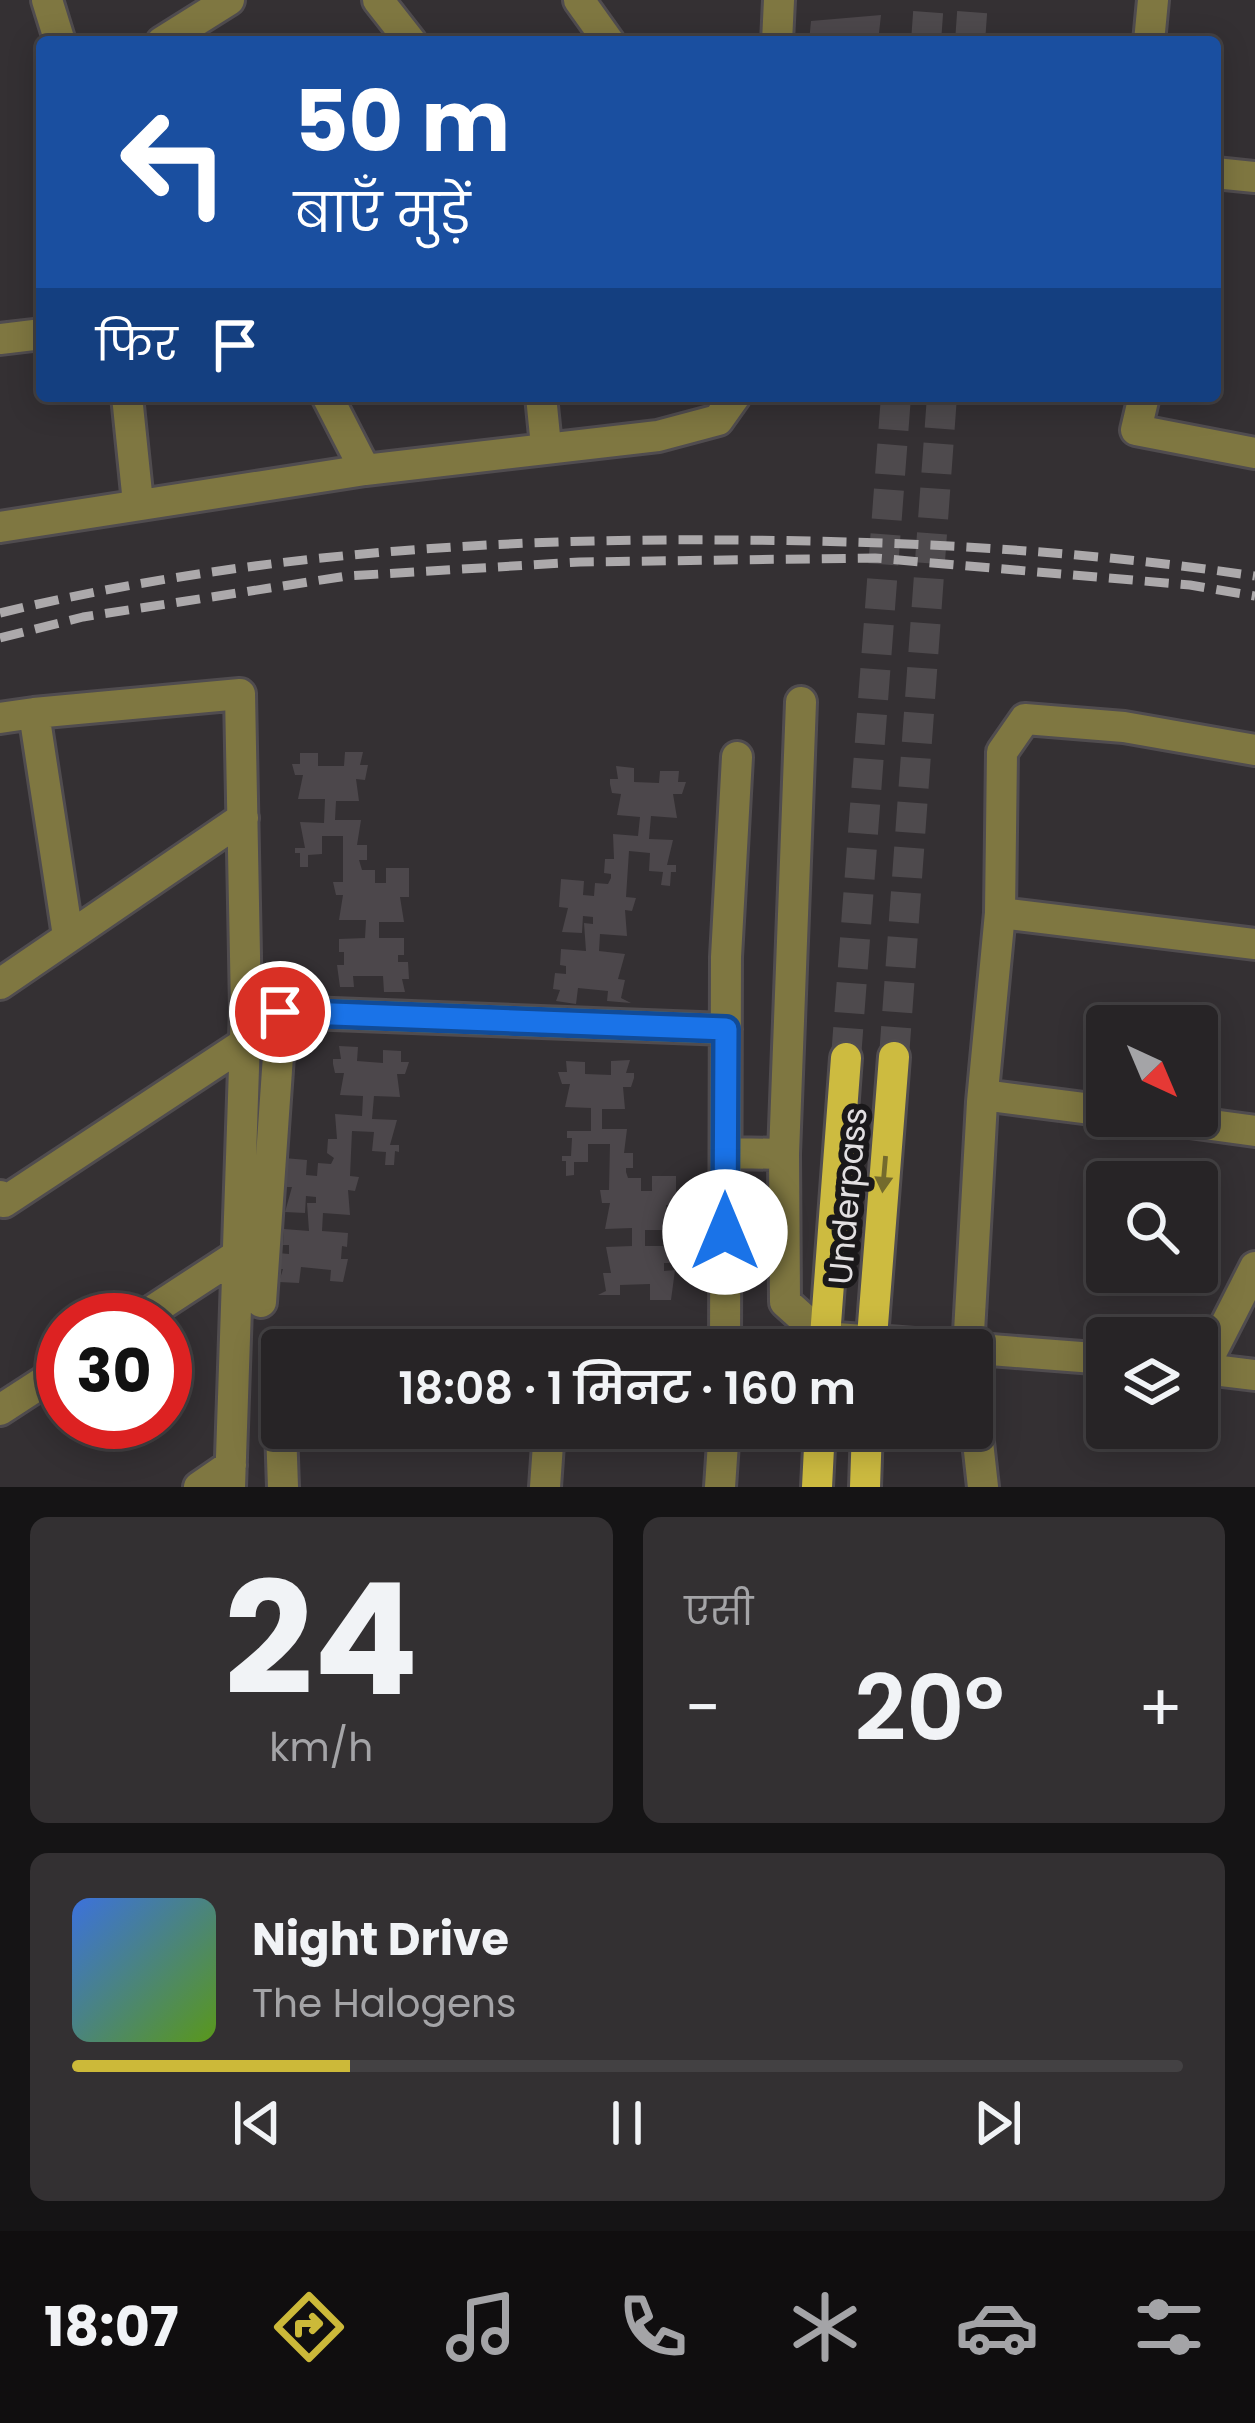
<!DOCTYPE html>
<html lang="hi">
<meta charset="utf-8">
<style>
:root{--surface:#272426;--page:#333032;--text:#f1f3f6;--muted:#a4a4a7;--line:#434143;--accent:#ccb939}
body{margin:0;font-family:Poppins,"Noto Sans Devanagari",sans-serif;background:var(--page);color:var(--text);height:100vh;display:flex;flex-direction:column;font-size:45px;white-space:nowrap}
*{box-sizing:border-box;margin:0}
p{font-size:39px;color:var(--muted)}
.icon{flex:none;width:66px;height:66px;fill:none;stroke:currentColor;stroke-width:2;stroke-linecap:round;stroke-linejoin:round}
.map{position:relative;height:1487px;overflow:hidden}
.panel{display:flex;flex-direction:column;gap:30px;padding:30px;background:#151415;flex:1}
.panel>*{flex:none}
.hud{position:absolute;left:36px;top:36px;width:1185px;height:366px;border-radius:12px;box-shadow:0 6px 30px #0003,0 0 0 3px var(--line);background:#1a4fa0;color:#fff;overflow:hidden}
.needle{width:78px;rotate:136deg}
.buttons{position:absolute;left:1086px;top:1005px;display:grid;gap:24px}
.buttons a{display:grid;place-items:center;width:132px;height:132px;border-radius:12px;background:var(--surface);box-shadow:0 6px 30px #0003,0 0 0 3px var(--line);font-size:60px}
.speed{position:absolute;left:36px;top:1293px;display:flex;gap:24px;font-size:60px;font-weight:700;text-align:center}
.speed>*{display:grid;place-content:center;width:156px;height:156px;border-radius:50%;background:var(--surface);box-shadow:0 6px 30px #0003,0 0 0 3px var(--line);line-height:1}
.speed .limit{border:18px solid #d22;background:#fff;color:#111}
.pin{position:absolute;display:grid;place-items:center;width:102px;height:102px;color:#fff;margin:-51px;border:6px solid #fff;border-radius:50%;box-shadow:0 3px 12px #0007}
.me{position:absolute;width:132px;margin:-66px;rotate:0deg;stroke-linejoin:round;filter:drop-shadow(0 0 9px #0008)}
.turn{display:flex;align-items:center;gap:42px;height:252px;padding:0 60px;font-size:54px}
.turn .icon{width:156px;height:156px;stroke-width:2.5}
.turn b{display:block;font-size:84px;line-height:102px}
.then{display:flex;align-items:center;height:114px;padding:0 60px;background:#0003;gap:24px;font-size:45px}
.big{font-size:90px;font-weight:600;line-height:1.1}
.panel .card{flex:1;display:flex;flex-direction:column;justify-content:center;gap:18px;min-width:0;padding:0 42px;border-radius:18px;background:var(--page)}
.panel .dial{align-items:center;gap:0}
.dial b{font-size:156px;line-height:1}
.song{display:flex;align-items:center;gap:36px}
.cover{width:144px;height:144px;border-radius:18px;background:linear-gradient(135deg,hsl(220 70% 55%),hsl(90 70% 35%))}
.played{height:12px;border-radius:6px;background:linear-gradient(90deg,var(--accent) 25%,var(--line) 25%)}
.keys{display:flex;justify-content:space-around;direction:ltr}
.heat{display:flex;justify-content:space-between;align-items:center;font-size:66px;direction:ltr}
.panel .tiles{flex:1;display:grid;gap:30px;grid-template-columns:1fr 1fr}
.card:last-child{grid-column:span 2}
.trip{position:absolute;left:261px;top:1329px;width:732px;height:120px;border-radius:12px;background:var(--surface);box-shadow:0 6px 30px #0003,0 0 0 3px var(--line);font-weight:600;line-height:120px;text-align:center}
.tabs{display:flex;height:192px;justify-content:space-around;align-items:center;background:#100e0f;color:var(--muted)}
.tabs .icon{width:84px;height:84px}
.tabs .active{color:var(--accent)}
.tabs b{font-size:54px;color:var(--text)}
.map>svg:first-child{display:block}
</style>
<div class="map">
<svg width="1255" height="1487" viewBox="0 0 1255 1487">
<rect width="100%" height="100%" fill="#343033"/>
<path fill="#4c474b" d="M881,15L878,42H809L811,21Z
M586,396H713L711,403L585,400Z
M345,752H363L360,765H368L365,780L356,779L359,801H336L335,820H361L357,845H367V860H359L362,870H375V883H386V868H409V897H400L404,922H379V938H404V955H398V962H408L409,979H402L405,992H384L383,976H353L354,987H340L337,965H344V952H339V939L365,938L366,920H339L343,895H336L333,882H343V836H322V854L308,855V867H300V853H295V848H305L300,822L324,823L325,799H298L303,775H295L292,764H300V753H318V766H344Z
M616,766L634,768V782L659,783L660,771H679L678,782H686L682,794H673L677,818L651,816L649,839L673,840L667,865H676V872H671L670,886L661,885L663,872L649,871L650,853L629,851L626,897L636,898L632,911L625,910L627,936L600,934L599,951L625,954L618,979L625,980L621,998L631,1003L607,1001L608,991L578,988L576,1004L556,1001L560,990L553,989L555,973L566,974V966L560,965L561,949L586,951L584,923L593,924V917L583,916L582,933L562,932L568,908L559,907L561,879L584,881L583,895L594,896L595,883L608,884L611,878V874L604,873L605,859H614L613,834L638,836L640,817L617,815L621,794L612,793L610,784V779H618Z
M339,1046L358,1047L357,1061L383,1063V1050L401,1051V1062H409L405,1074H397L400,1097L374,1096L372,1119L397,1120L390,1145H399V1152L395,1151L394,1165H385L386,1152L372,1151L374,1132L352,1131L350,1176L359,1177L355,1191L348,1190L350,1215L323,1213L322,1231L348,1233L347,1247L342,1246L341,1259H348L343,1282L330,1281L331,1270L301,1267L299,1283L279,1282L283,1269H276L278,1253L289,1254V1245H283L284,1229L309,1231L307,1203H316V1197L306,1196L305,1213L285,1212L292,1187H282L284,1158L307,1160L306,1175L317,1176L318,1163L331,1164L334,1158L327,1153L328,1139H337L335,1114L362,1116L363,1096L340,1095L344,1073H335L333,1064V1059H341Z
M630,1060L626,1073H634V1078L631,1087H623L625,1109H602V1129H627L624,1153H633V1168H626V1172L628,1178H641V1191H652V1176H676V1205H666L670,1230H645V1246H671L670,1263H664V1271L675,1270L671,1300H650V1284L620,1285V1295H598L606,1291L603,1273H611L606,1247L632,1246V1228L605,1229L610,1203H602L600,1190H609L610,1144H588V1162H574V1175L566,1176V1161H562V1156H571L572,1138H567V1131H591V1108L565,1107L570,1084H562L558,1072H567L566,1061L585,1062V1074L611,1075V1061Z"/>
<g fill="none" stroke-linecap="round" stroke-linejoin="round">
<path stroke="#4e4a4d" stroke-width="30" stroke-dasharray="30 15" stroke-linecap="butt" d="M926,42L929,0
M970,42L973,0
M894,1057L942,396
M846,1058L896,396"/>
<g stroke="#504c4f" stroke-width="36">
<path id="minor" d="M47,0L60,42
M378,0L411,42
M579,0L609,42
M162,42L229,0
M777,42L779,0
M1149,42L1153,0
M1215,173L1255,177
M0,339L42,334
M127,396L138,503
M327,396L365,470
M541,396L546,446
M1144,396L1136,430L1255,453
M0,527L365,470L658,436L718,420L735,396
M801,702L784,1154L785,1302L824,1337L1107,1359
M0,718L34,713
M1000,913L1255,944
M68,936L34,713L240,694L246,1008L230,1487
M0,984L243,818
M983,1095L1107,1111
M1146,1116L1255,1131
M726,1153L784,1154
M0,1196L4,1202L245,1043
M261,1302L281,1012L726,1029
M138,1320L239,1254
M725,1350L726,957L737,757
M968,1350L982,1102L1000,913L1002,752L1025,719L1124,727L1255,750
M1197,1368L1255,1375
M1203,1369L1255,1267
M972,1388L983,1487
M0,1410L63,1369
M199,1487L231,1465
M283,1487L281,1429L723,1434
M545,1487L549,1430
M720,1487L724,1428"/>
</g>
<g stroke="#504c4f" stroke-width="36">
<path id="major" d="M824,1350L846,1058
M871,1350L894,1057
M817,1487L820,1428
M865,1487L867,1428"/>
</g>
<use href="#minor" stroke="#7f7741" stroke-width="30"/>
<use href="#major" stroke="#cdbb40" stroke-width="30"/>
<path stroke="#aca9ab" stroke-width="9" stroke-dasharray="24 12" stroke-linecap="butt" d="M0,613C238,555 486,538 730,540C905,541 1082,550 1255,576
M0,638L83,617L347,576L580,562L875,558L1190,585L1255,596"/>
</g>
<defs><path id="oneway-solid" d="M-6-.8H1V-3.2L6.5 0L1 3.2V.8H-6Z" transform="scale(3)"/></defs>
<use fill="#746a2d" href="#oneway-solid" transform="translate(884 1174) rotate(95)"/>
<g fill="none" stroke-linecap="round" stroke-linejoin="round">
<g stroke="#114b97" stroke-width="30">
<path id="route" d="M280,1012L726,1029L725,1232"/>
</g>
<use href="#route" stroke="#1a73e8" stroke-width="21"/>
</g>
<g text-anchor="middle" stroke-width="12" stroke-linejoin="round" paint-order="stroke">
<g font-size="33" fill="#e2dfe1" stroke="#1a181a">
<text transform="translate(847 1196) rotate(-85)" y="12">Underpass</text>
</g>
</g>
</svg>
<div class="buttons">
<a><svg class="needle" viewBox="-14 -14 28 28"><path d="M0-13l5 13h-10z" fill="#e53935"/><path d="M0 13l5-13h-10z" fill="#a4a4a7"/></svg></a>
<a><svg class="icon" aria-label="search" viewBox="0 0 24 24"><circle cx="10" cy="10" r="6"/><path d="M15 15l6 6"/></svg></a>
<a><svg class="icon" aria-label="layers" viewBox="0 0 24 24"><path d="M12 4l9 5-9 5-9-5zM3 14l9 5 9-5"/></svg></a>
</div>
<div class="speed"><div class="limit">30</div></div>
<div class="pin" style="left:280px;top:1012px;background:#d93025"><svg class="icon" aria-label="arrive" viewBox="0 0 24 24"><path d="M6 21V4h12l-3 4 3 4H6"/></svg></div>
<svg class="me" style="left:725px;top:1232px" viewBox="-20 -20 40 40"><circle r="19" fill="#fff"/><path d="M0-13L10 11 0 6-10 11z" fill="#1a73e8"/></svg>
<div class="trip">18:08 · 1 मिनट · 160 m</div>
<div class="hud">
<div class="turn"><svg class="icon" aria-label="left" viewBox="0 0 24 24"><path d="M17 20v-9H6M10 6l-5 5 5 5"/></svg><div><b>50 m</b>बाएँ मुड़ें</div></div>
<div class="then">फिर<svg class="icon" aria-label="arrive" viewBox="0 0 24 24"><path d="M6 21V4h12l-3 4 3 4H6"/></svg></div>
</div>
</div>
<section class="panel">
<div class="tiles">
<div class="card dial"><b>24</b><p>km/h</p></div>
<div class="card"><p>एसी</p>
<div class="heat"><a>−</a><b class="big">20°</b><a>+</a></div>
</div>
<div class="card">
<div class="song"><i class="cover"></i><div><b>Night Drive</b><p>The Halogens</p></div></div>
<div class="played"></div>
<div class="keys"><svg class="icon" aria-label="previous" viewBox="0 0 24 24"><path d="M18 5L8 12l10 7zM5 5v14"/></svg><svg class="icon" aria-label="pause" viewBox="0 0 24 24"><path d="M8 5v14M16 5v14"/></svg><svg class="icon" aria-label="next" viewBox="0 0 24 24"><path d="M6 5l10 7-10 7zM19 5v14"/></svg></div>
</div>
</div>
</section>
<nav class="tabs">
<b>18:07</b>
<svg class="icon active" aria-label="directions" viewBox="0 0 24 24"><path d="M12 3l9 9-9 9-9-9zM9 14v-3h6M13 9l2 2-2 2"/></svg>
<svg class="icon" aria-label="music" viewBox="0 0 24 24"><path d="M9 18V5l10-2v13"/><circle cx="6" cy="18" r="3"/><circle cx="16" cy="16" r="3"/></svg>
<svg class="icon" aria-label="phone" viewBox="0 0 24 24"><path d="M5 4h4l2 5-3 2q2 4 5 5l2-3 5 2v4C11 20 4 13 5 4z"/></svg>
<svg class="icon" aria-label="climate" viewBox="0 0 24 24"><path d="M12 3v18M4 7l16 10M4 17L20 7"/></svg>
<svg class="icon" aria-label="car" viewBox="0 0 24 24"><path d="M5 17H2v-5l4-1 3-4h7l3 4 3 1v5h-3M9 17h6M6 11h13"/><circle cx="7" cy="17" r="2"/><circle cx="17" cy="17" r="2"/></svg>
<svg class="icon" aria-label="filters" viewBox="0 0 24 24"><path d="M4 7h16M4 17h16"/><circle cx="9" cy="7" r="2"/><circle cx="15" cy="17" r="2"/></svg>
</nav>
